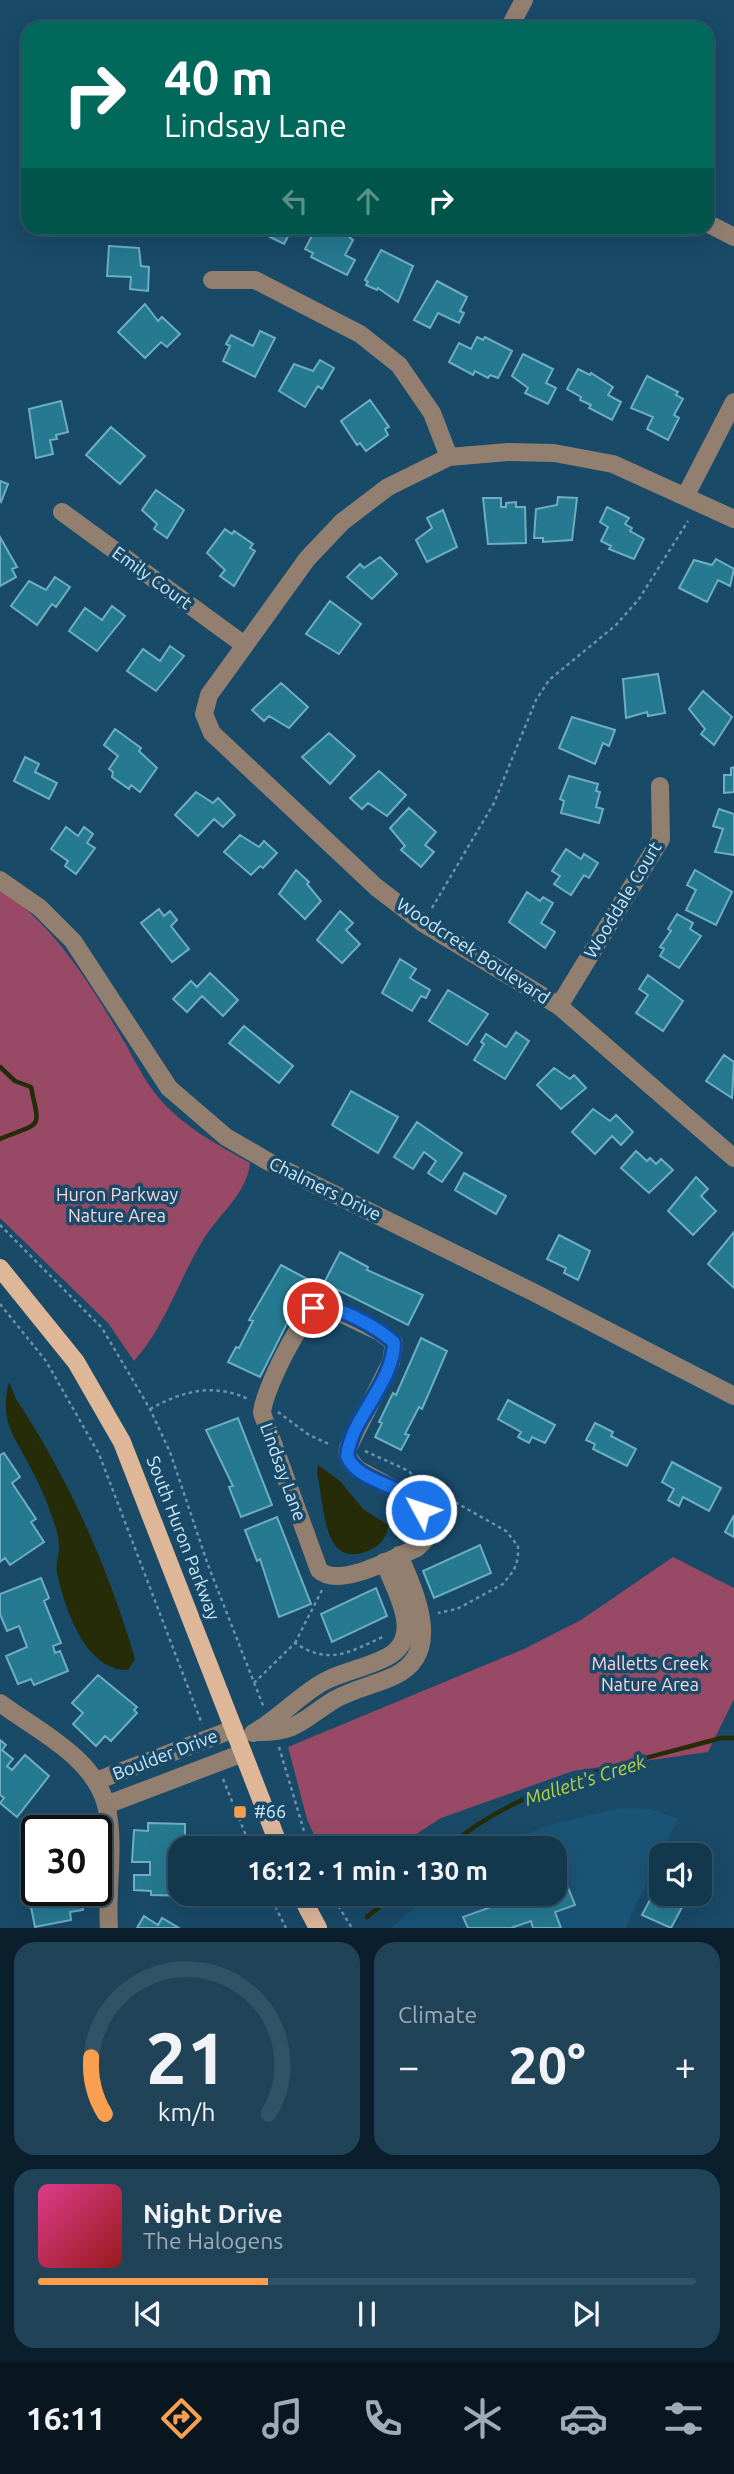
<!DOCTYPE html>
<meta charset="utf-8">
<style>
:root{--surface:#13384e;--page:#204358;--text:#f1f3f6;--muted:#9dacb6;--line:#325266;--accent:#fa9f4f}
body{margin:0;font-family:Ubuntu,sans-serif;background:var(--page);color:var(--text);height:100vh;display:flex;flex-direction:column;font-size:26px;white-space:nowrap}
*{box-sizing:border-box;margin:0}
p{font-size:23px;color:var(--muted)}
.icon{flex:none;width:38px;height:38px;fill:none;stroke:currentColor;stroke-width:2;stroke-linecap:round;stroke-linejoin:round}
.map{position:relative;height:1928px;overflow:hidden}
.sheet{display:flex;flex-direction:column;gap:14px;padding:14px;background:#0a1f2b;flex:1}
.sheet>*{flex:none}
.guide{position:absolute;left:21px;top:21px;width:693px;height:214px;border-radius:21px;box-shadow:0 7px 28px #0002,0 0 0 2px var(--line);background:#00695c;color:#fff;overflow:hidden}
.fabs{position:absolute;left:649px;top:1843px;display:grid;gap:14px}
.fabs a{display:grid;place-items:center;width:63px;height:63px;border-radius:14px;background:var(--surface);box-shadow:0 7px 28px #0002,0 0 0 2px var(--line);font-size:35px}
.speed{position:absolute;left:21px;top:1815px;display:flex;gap:14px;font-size:35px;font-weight:700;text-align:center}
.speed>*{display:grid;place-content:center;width:91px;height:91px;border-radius:50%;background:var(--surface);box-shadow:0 7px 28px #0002,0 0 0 2px var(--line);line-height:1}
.speed .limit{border:4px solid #111;border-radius:10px;background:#fff;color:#111}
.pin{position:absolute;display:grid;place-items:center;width:60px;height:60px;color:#fff;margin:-30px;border:4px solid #fff;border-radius:50%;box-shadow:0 2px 7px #0007}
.me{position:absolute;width:77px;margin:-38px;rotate:310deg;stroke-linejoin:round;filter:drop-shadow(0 0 5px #0008)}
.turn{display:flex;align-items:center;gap:24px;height:147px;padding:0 28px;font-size:32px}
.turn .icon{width:91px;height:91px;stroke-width:2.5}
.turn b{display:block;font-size:49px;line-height:60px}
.lanes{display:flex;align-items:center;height:66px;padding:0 28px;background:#0003;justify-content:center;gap:35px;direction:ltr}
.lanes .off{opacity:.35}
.big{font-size:52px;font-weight:700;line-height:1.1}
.sheet .tile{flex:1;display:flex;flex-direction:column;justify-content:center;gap:10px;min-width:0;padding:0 24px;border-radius:21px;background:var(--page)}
.sheet .dial{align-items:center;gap:0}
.dial svg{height:182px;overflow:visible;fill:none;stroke:var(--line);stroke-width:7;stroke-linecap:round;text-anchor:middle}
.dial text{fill:var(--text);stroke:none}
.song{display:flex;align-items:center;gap:21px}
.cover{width:84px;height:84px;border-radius:10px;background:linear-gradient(135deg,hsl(330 70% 55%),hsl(0 70% 35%))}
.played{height:7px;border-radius:4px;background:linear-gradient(90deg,var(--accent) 35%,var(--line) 35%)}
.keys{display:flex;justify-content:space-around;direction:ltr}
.heat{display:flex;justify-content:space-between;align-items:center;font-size:38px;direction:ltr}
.sheet .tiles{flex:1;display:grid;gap:14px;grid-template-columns:1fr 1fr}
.tile:last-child{grid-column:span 2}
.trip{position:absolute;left:168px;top:1836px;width:399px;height:70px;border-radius:21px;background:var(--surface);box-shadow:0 7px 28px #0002,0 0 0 2px var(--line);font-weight:700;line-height:70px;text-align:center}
.dock{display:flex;height:112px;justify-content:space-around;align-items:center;background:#08161f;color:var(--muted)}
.dock .icon{width:49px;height:49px}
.dock .current{color:var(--accent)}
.dock b{font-size:32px;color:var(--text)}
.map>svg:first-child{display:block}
</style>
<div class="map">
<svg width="734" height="1928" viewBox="0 0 734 1928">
<rect width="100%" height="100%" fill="#194a68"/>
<path fill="#1a5477" d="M620,1808L651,1809L678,1819L625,1928H391L431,1894H555V1848H494L546,1826Z"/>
<path fill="#984965" d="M0,889C55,926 89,982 122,1038C134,1058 143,1079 158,1097C183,1127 217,1144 250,1163C247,1194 218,1215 203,1240C179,1279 165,1327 134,1361L108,1323L0,1218Z
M673,1557L734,1588V1699L708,1752L573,1771L441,1818L395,1848H320L307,1819L288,1747L524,1649L581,1620Z"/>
<path fill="#252c07" d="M9,1382L16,1399C69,1479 108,1567 135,1659L128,1670C85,1671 65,1608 57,1573C55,1564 60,1555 59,1546C59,1538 56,1527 53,1520C47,1500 37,1479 27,1461C11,1432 0,1417 9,1382Z
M318,1465L340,1481L363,1509L388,1525C387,1536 382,1545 370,1550C321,1572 325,1503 317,1473Z"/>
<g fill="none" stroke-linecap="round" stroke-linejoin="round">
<path stroke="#252c07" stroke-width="4.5" d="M0,1067L15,1081L31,1087C40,1131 43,1121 0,1139
M447,1848C518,1784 631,1763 721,1738H734
M367,1917L395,1894"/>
</g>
<path fill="#257990" stroke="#6daec2" stroke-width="2" d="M257,228H290L291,231L284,244L256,230Z
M316,228H338L353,240L345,255L355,260L347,275L311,257L313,253L305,249Z
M109,246L139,248L141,266L149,267L148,291L130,289L131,277L107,276Z
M381,250L413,266L398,302L378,288L377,290L366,285L368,282L365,280Z
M437,281L467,297L460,311L464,313L459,323L438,313L430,328L414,320Z
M145,304L158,321L162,317L180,334L167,347L161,342L145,358L118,332Z
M260,331L275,338L255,377L223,361L230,346L226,344L231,335L253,346Z
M477,337L483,340L485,337L512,351L498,378L490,375L488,378L475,371L473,375L449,362L459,343L471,349Z
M523,354L553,369L546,383L556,388L548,404L525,393L528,388L512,376Z
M320,360L334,368L322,389L318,386L305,407L279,391L294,364L313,371Z
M578,369L590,375L591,373L613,387L608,395L621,402L612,420L589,408L591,405L580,400L581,397L567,389Z
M647,376L678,392L676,395L683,399L674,415L679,418L668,440L647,429L653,417L631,408Z
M370,400L389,427L385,429L388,435L366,451L360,443L357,445L341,421Z
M61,401L68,432L56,435L57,439L50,440L53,454L36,458L29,409Z
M111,427L145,456L120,484L86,455Z
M0,481L8,484L1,502L0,501Z
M156,490L184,510L167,538L154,529L157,524L142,510Z
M558,497L577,498L572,540L543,542V538H534L536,509L557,505Z
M483,498H501V507H506V503L516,502V507H525L526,543L488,544Z
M607,507L629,518L625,524L632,528L630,531L644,539L634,559L609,549L611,546L601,541L608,527L600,522Z
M443,510L457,547L427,562L416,540L432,528L427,518Z
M225,529L232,534L234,531L253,544L250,548L255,551L234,586L220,576L225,570L207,553Z
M0,537L17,567L12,569L16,577L0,586Z
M380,557L397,574L372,599L347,577L360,564L364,568Z
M716,559L734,569L730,586L718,580L707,602L679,588L694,560L712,565Z
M55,577L70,587L56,607L52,604L37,625L11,606L29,581L46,590Z
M330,601L361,624L339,654L306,634Z
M112,606L125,616L97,651L69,631L85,608L102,620Z
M170,646L184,656L156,691L127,671L143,649L160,661Z
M658,674L665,713L648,716L647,712L626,718L623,679Z
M281,683L308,707L289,728L269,716L264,721L252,710Z
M703,691L732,717L714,745L701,734L705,729L689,709Z
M572,717L615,730L609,746L603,743L595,764L559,748Z
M115,729L141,748L139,751L157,768L140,792L131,785L129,789L112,777L113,772L109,769L118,756L104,745Z
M329,733L355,756L330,784L302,757Z
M25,757L39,764L35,772L57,783L49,799L14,781Z
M734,767V792L724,793V775H731V768Z
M379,771L406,795L387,816L368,803L362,809L350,798Z
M569,776L598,784L596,791L600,792L596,807L603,809L599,823L561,813L564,801L560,799Z
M196,792L213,803L218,798L235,815L223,827L214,819L198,836L175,815Z
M409,808L436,832L425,845L434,852L421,867L401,850L405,846L390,828Z
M719,809L734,814V855L715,852L723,829L713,826Z
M66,827L78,836L84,827L93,834L87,843L95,848L76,874L65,866L68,861L51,849Z
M240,835L259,847L264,841L277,853L263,868L260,866L251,875L224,852Z
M566,849L581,859L584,854L598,863L589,878L584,875L571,895L554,884L560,876L552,871Z
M296,870L309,882L307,884L321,901L305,919L279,894Z
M695,870L732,892L716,925L686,910L696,890L687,885Z
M527,892L540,901L543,897L553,903L541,923L555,932L545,948L509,922Z
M159,909L164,916L170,911L177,920L171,926L189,949L172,962L141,923Z
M340,911L353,923L346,930L360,944L342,963L317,940Z
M677,914L693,923L690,929L701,936L679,968L660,956L664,949L660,947L671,931L668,929Z
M400,959L416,969L410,978L430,990L426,998L421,996L412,1011L382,993Z
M210,973L238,1000L223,1016L202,996L187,1012L173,999L191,981L197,987Z
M648,975L683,1001L663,1031L636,1013L648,995L639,989Z
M448,990L488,1014L467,1045L429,1021Z
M244,1026L293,1066L279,1083L229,1043Z
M516,1032L529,1041L505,1079L474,1060L484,1044L481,1042L486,1034L506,1047Z
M724,1055L734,1062L732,1098L706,1081Z
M554,1068L570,1079L574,1075L586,1088L561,1109L537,1085Z
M351,1091L398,1117L378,1153L332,1125Z
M593,1109L610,1121L616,1115L633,1132L621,1145L612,1136L595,1154L572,1132Z
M417,1122L462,1153L442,1182L428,1173L436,1161L424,1152L413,1169L394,1157Z
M636,1151L647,1161L650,1158L656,1164L661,1159L673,1170L649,1193L621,1168Z
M464,1173L506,1196L496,1214L455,1190Z
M696,1177L708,1189L701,1196L716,1211L693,1235L668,1211Z
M734,1232V1288L708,1264Z
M559,1235L590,1251L578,1280L564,1273L566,1268L547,1259Z
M340,1252L368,1267L367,1270L423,1295L408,1325L324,1283Z
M281,1265L309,1280L260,1377L228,1362L236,1347L239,1348L253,1321L249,1320Z
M421,1338L447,1351L422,1409L419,1407L405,1434L409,1435L401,1450L375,1437L382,1423L379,1422L393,1393L396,1395Z
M508,1400L555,1425L545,1443L532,1437L529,1443L518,1437L521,1432L498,1419Z
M238,1418L272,1505L241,1517L229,1487L233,1486L206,1430Z
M595,1423L613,1432L611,1436L636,1449L627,1466L593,1449L595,1444L586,1440Z
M4,1453L20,1477L12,1483L36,1519L31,1522L44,1542L10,1565L5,1558L0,1562V1455Z
M672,1462L721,1488L709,1511L683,1497L679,1506L668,1500L674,1489L662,1482Z
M734,1515V1537L725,1532Z
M277,1517L311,1604L279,1617L260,1559L257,1561L245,1530Z
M480,1545L491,1573L434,1598L423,1571Z
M41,1578L49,1598L44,1601L61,1643L53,1646L55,1653L60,1651L68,1671L34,1685L31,1679L18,1684L6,1656L27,1647L19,1626L7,1631L0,1614V1594Z
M376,1588L387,1616L332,1642L321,1614Z
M98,1675L137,1707L134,1710L137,1713L111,1741L105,1736L96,1746L73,1724L83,1713L72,1703Z
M0,1740L6,1745L2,1750L13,1759L7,1766L12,1770L25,1755L49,1776L17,1817L0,1803L4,1798L0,1795Z
M63,1823L64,1827L79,1824L80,1830H37V1890H80L83,1910L70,1912L71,1920L35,1927L31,1907L37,1906L21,1831Z
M148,1823L185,1824V1848H180V1894L189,1896L151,1895V1891L134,1890V1875H150V1862H132L134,1830L148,1831Z
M662,1877V1894H689L671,1928L642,1915Z
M565,1880L575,1905L555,1912L561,1928H533L531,1921L511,1928H468L463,1917L527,1894H555V1883Z
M144,1916L158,1925L162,1918L179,1928H137Z"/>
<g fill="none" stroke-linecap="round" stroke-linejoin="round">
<path stroke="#6c92aa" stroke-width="2.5" stroke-dasharray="3.5 3.5" stroke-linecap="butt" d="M432,908L494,803L536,700L549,680L616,625L639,599L688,521
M0,1225L102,1328L150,1409L170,1452L208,1565L264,1708
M0,1304L46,1361L99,1454L202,1724
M150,1409C183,1391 214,1382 250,1400
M278,1412L309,1435L331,1445
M365,1451L409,1471L416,1480L506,1531L518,1546V1558L514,1570L503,1584L457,1609L438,1613
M295,1643L322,1590
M254,1683L295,1643C330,1666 349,1652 385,1636
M279,1747L309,1848
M223,1779L251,1848
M269,1894L286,1928
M331,1894L352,1928"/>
<path stroke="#927f70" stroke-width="18" d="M509,28L524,0
M707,223L734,237
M212,280H255L360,334L399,365L432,413L449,457
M686,495L734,402
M62,512L243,644
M734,519L613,464L554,453L508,452L449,457L388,487L342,522L307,559L209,695L204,714L212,733L376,887L423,923L559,1006L734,1158
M0,880L40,908L73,941L169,1088L226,1137L269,1162L533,1292L734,1396
M559,1006L661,839L660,786
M321,1304L380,1332L394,1343L391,1362L348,1448L347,1456L357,1469L411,1498L428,1526L424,1541L417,1548C393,1558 339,1589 319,1570L262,1413C263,1392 302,1312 321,1304Z
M0,1703C36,1730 94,1757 106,1805C116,1844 106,1888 109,1928
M257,1732C297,1733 303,1719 334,1700C353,1689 375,1685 394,1676C445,1652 414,1591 399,1555
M253,1733C277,1721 302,1692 327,1680C346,1671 368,1667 387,1657C425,1637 395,1590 384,1562
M96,1781L234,1729
M106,1805L243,1753"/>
<path stroke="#deb698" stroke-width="18" d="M0,1268L76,1362L122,1442L280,1848
M300,1894L318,1928"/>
</g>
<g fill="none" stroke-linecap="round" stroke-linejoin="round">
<g stroke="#114b97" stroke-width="18">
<path id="route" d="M313,1308C330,1301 382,1329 394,1343C393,1384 352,1416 347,1456C359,1485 405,1482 421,1510"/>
</g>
<use href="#route" stroke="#1a73e8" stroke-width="12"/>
</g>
<rect fill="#fa9f4f" stroke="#194a68" stroke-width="2.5" x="233" y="1805" width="14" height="14" rx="3.5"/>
<g text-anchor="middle" stroke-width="7" stroke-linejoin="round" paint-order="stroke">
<g font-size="18" fill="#cfe8fa" stroke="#194a68">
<text transform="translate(152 578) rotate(36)" y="6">Emily Court</text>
<text transform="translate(623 900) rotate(-59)" y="6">Wooddale Court</text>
<text transform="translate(473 951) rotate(33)" y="6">Woodcreek Boulevard</text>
<text transform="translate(325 1189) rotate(26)" y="6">Chalmers Drive</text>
<text transform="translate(283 1472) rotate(70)" y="6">Lindsay Lane</text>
<text transform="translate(183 1538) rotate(69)" y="6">South Huron Parkway</text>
<text transform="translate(165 1755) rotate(-21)" y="6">Boulder Drive</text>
</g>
<g font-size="18" fill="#f7d9e1" stroke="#194a68">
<text x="117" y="1201">Huron Parkway<tspan x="117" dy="21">Nature Area</tspan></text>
<text x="650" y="1670">Malletts Creek<tspan x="650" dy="21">Nature Area</tspan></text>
</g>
<g font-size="18" fill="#cfe8fa" stroke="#194a68" text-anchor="start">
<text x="254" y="1818">#66</text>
</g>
<g font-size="19" font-style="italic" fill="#bad53f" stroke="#194a68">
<text transform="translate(585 1780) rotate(-18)" y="7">Mallett's Creek</text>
</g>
</g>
</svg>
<div class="fabs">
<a><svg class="icon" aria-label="sound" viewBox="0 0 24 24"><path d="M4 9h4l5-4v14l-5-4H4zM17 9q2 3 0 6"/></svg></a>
</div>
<div class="speed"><div class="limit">30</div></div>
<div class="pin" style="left:313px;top:1308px;background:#d93025"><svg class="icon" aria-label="arrive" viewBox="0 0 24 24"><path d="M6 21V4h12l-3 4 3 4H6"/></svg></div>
<svg class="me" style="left:421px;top:1510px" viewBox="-20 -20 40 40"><circle r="17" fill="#1a73e8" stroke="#fff" stroke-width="3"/><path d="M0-11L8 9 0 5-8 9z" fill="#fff"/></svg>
<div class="trip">16:12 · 1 min · 130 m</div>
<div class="guide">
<div class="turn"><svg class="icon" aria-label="right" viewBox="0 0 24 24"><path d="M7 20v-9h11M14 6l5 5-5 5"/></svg><div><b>40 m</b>Lindsay Lane</div></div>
<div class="lanes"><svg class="icon off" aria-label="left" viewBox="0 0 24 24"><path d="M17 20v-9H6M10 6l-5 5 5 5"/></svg><svg class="icon off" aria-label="ahead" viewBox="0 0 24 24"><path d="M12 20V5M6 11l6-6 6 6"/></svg><svg class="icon" aria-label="right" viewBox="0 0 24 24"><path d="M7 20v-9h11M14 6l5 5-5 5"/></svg></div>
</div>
</div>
<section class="sheet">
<div class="tiles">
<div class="tile dial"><svg viewBox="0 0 100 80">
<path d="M14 69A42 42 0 1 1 86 69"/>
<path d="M14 69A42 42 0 0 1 8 44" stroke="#fa9f4f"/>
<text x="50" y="56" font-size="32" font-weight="700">21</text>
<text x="50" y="72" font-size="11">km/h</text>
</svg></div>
<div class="tile"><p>Climate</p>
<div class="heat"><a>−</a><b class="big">20°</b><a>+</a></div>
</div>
<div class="tile">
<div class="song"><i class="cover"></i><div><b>Night Drive</b><p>The Halogens</p></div></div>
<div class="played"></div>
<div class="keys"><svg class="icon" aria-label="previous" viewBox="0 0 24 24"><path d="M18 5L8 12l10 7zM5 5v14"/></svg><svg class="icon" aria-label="pause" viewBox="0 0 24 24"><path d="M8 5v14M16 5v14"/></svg><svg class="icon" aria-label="next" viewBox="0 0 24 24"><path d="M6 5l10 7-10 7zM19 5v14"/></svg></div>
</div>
</div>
</section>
<nav class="dock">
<b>16:11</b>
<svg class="icon current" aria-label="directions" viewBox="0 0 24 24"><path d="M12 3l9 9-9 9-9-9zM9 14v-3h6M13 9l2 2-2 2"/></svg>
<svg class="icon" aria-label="music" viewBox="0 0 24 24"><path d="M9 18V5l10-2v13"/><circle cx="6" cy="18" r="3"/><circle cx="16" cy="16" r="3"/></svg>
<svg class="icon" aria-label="phone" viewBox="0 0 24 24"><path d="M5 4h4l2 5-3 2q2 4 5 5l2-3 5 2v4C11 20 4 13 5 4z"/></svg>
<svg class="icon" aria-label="climate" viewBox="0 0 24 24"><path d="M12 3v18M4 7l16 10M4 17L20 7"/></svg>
<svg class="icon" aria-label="car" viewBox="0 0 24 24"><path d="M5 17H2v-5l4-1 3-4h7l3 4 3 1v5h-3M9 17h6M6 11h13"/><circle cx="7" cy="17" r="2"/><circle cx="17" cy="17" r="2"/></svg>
<svg class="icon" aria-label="filters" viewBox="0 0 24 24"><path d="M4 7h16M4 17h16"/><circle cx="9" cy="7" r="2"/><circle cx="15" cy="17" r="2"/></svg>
</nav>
